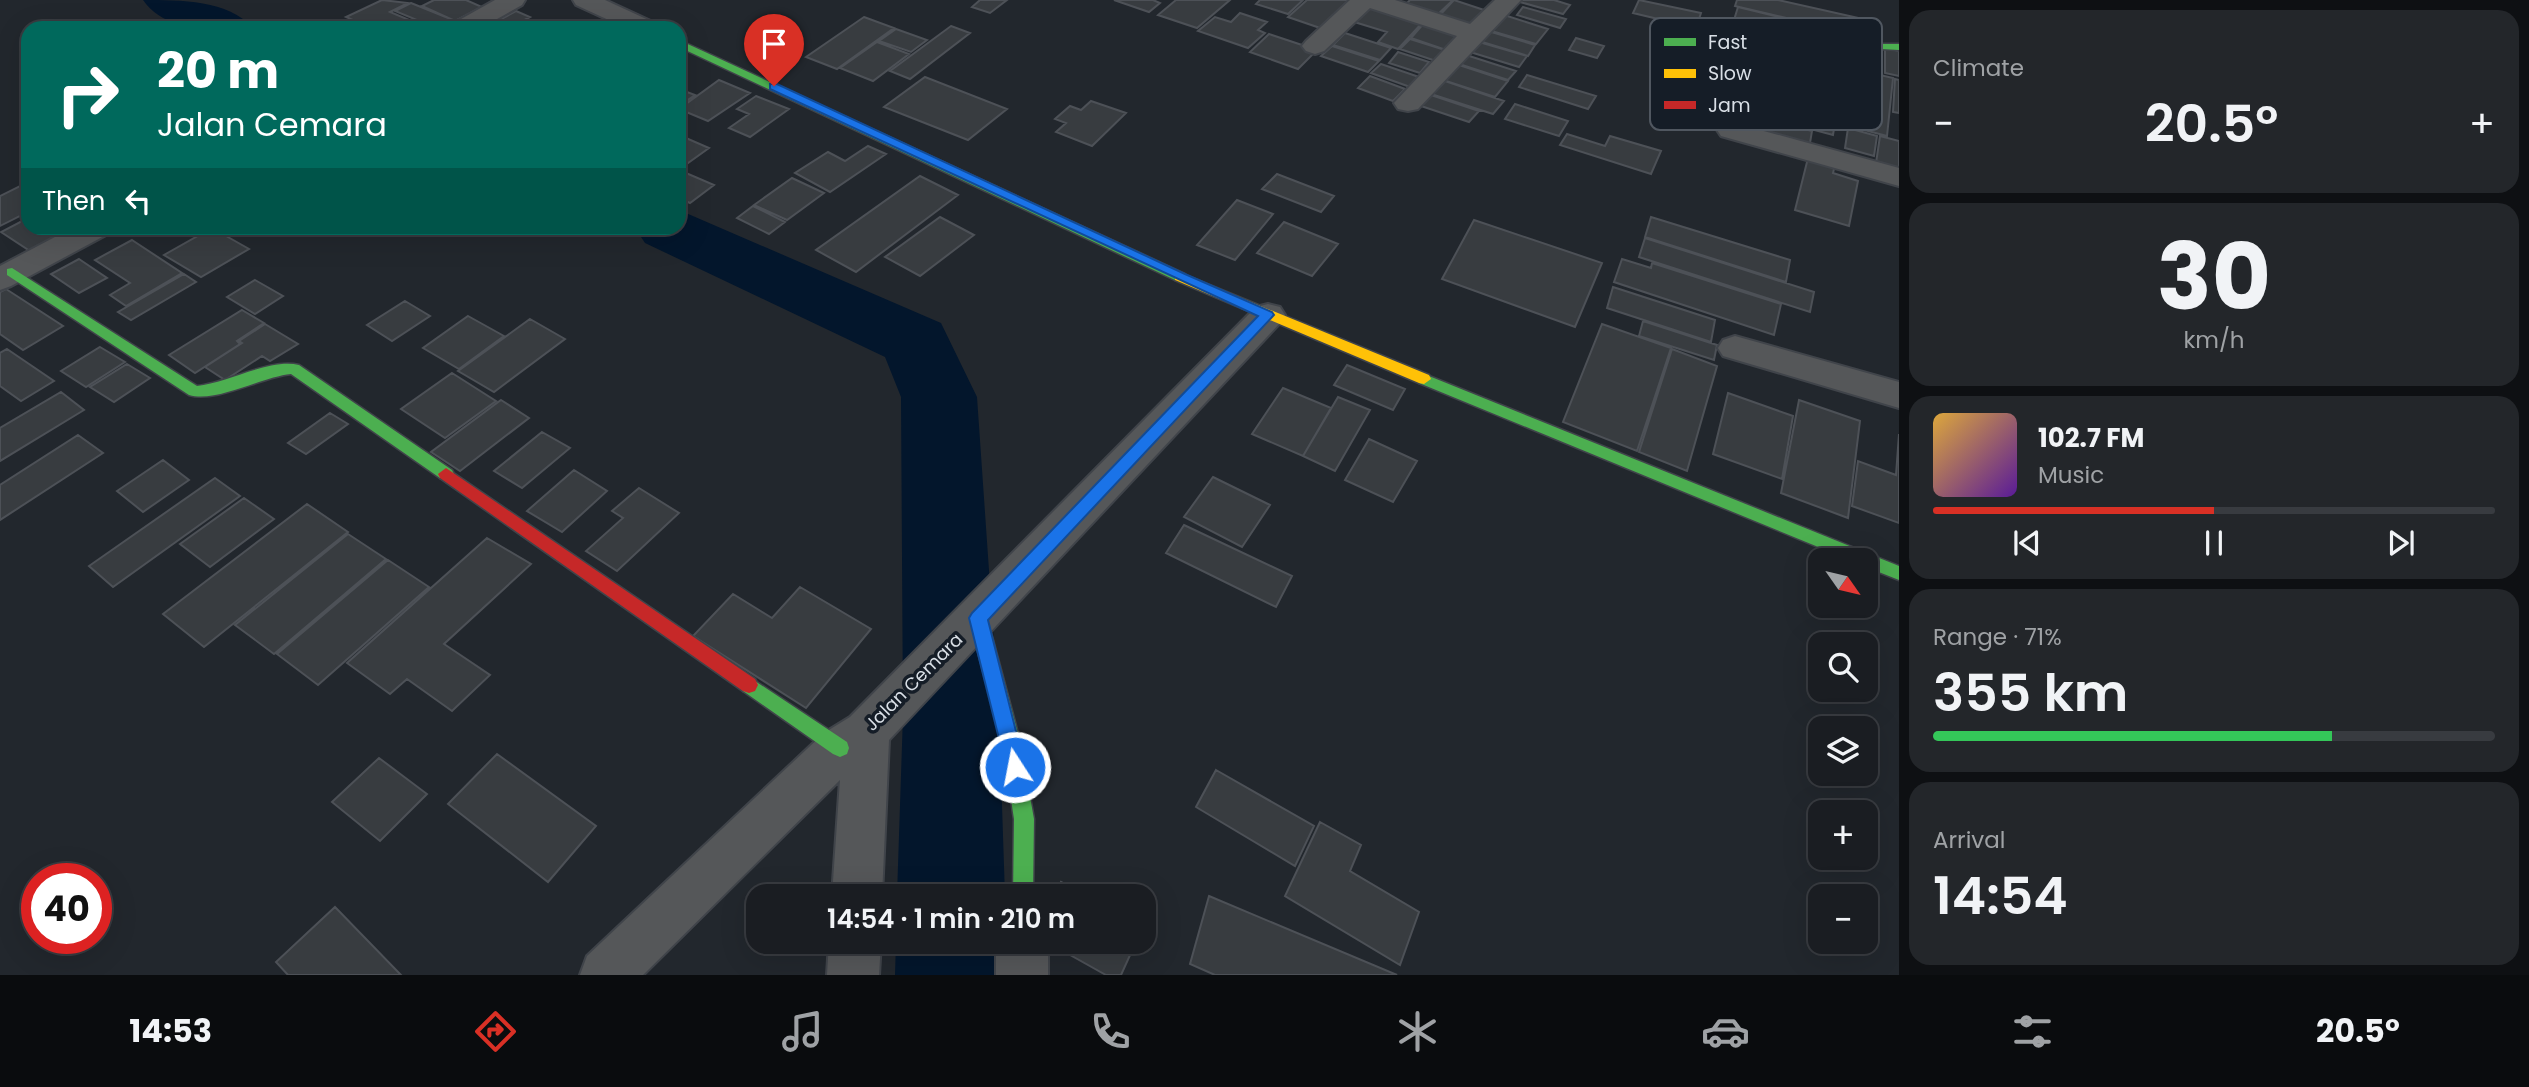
<!DOCTYPE html>
<meta charset="utf-8">
<style>
:root{--surface:#1a1d22;--page:#23262a;--text:#f1f3f6;--muted:#9fa2a5;--line:#383b40;--accent:#d93025}
body{margin:0;font-family:Poppins,sans-serif;background:var(--page);color:var(--text);height:100vh;display:flex;flex-direction:column;font-size:26px;white-space:nowrap}
*{box-sizing:border-box;margin:0}
p{font-size:23px;color:var(--muted)}
.icon{flex:none;width:38px;height:38px;fill:none;stroke:currentColor;stroke-width:2;stroke-linecap:round;stroke-linejoin:round}
.map{position:relative;flex:1;overflow:hidden}
.panel{display:flex;flex-direction:column;gap:10px;padding:10px;background:#0e1013;width:630px}
.panel>*{flex:none}
.hud{position:absolute;left:21px;top:21px;width:665px;height:214px;border-radius:21px;box-shadow:0 7px 28px #0002,0 0 0 2px var(--line);background:#00695c;color:#fff;overflow:hidden}
.needle{width:46px;rotate:124deg}
.buttons{position:absolute;left:1808px;top:548px;display:grid;gap:14px}
.buttons a{display:grid;place-items:center;width:70px;height:70px;border-radius:14px;background:var(--surface);box-shadow:0 7px 28px #0002,0 0 0 2px var(--line);font-size:35px}
.speed{position:absolute;left:21px;top:863px;display:flex;gap:14px;font-size:35px;font-weight:700;text-align:center}
.speed>*{display:grid;place-content:center;width:91px;height:91px;border-radius:50%;background:var(--surface);box-shadow:0 7px 28px #0002,0 0 0 2px var(--line);line-height:1}
.speed .limit{border:10px solid #d22;background:#fff;color:#111}
.pin{position:absolute;display:grid;place-items:center;width:60px;height:60px;color:#fff;margin:-72px -30px;border-radius:50% 50% 50% 0;rotate:-45deg;box-shadow:0 0 7px #0007}
.pin .icon{rotate:45deg}
.me{position:absolute;width:77px;margin:-38px;rotate:349deg;stroke-linejoin:round;filter:drop-shadow(0 0 5px #0008)}
.turn{display:flex;align-items:center;gap:24px;height:147px;padding:0 21px;font-size:32px}
.turn .icon{width:91px;height:91px;stroke-width:2.5}
.turn b{display:block;font-size:49px;line-height:60px}
.then{display:flex;align-items:center;height:66px;padding:0 21px;background:#0003;gap:14px;font-size:26px}
.big{font-size:52px;font-weight:600;line-height:1.1}
.panel .card{flex:1;display:flex;flex-direction:column;justify-content:center;gap:10px;min-width:0;padding:0 24px;border-radius:21px;background:var(--page)}
.panel .dial{align-items:center;gap:0}
.dial b{font-size:91px;line-height:1}
.song{display:flex;align-items:center;gap:21px}
.cover{width:84px;height:84px;border-radius:10px;background:linear-gradient(135deg,hsl(40 70% 55%),hsl(270 70% 35%))}
.played{height:7px;border-radius:4px;background:linear-gradient(90deg,var(--accent) 50%,var(--line) 50%)}
.keys{display:flex;justify-content:space-around;direction:ltr}
.heat{display:flex;justify-content:space-between;align-items:center;font-size:38px;direction:ltr}
.charge{height:10px;border-radius:5px;background:linear-gradient(90deg,#34c759 71%,var(--line) 0)}
.trip{position:absolute;left:746px;top:884px;width:410px;height:70px;border-radius:21px;background:var(--surface);box-shadow:0 7px 28px #0002,0 0 0 2px var(--line);font-weight:600;line-height:70px;text-align:center}
.tab-bar{display:flex;height:112px;justify-content:space-around;align-items:center;background:#0a0c0e;color:var(--muted)}
.tab-bar .icon{width:49px;height:49px}
.tab-bar .on{color:var(--accent)}
.tab-bar b{font-size:32px;color:var(--text)}
main{display:flex;flex:1;min-height:0}
.map>svg:first-child{display:block}
</style>
<main>
<div class="map">
<svg width="1899" height="975" viewBox="0 0 1899 975">
<rect width="100%" height="100%" fill="#22272d"/>
<g fill="none" stroke-linecap="round" stroke-linejoin="round">
<path fill="#03162c" fill-rule="evenodd" d="M143,0C181,0 228,0 253,28C215,28 168,35 143,0Z
M679,210L941,323L977,397L999,715L1005,896H897L903,715L901,397L885,357L645,243L635,228H679Z
M896,942H1006L1007,975H895Z"/>
</g>
<path fill="#383c40" stroke="#4d5157" stroke-width="2" d="M382,0L408,3L390,12L428,28H371L346,17Z
M434,0H466L482,7L455,21L422,6Z
M980,0H1007L990,13L972,7Z
M1114,0H1153L1160,3L1149,12Z
M1176,0H1230L1197,28L1158,15Z
M1260,0H1303L1288,14L1256,4Z
M1307,0H1357L1326,30L1288,17Z
M1410,0H1453L1436,16L1404,6Z
M1454,0L1487,11L1471,27L1438,17Z
M1521,0H1554L1570,5L1563,14L1520,2Z
M1639,0L1701,13L1696,28L1633,13Z
M1737,0H1778L1863,19L1860,35L1735,6Z
M411,3L458,22L447,28H436L395,11Z
M1368,5L1423,22L1398,49L1378,42L1387,32L1351,21Z
M1523,7L1566,19L1560,28L1517,15Z
M1738,7L1853,35L1852,48L1734,20Z
M516,11L530,17L510,28H485Z
M1240,13L1267,22L1258,30L1265,33L1248,48L1198,31L1215,17L1231,22Z
M1501,14L1548,29L1536,44L1488,30Z
M864,17L894,28L837,69L806,57Z
M1424,23L1460,34L1446,50L1411,38Z
M951,26L970,33L910,79L890,71Z
M896,29L927,40L911,52L879,41Z
M1488,31L1535,45L1528,56L1479,41Z
M1345,33L1391,48L1380,60L1333,45Z
M1269,34L1317,50L1298,69L1250,52Z
M1576,38L1604,46L1597,58L1569,50Z
M1410,39L1445,50L1436,61L1400,49Z
M877,42L909,54L873,81L840,68Z
M1479,42L1527,56L1519,67L1470,52Z
M1332,46L1379,61L1368,72L1321,56Z
M1885,48L1899,51V76L1885,73Z
M1398,52L1429,62L1420,73L1389,63Z
M1463,54L1516,71L1508,80L1456,63Z
M1816,60L1893,78L1887,136L1849,126L1852,107L1809,96Z
M1381,64L1422,78L1413,88L1371,73Z
M1456,64L1508,81L1495,97L1443,80Z
M1527,75L1596,96L1588,109L1519,87Z
M1370,76L1405,89L1393,101L1358,88Z
M925,77L1007,109L968,140L884,107Z
M1895,79L1899,80V113L1893,112Z
M719,80L750,93L708,121L679,109Z
M1442,80L1504,101L1493,114L1431,94Z
M1752,83L1838,105L1833,135L1755,114L1758,106L1746,103Z
M679,89L695,95L679,106Z
M1431,95L1479,111L1469,122L1421,106Z
M756,96L789,109L750,137L729,128L749,114L737,109Z
M1091,101L1126,113L1092,146L1056,132L1066,123L1055,119L1070,106L1081,110Z
M1515,104L1568,121L1559,136L1505,119Z
M1717,106L1812,131L1809,149L1712,123Z
M1848,128L1877,136L1874,156L1845,148Z
M1567,134L1605,146L1610,136L1661,151L1651,174L1560,145Z
M679,135L709,148L681,168L679,167Z
M1880,136L1899,141V169L1876,163Z
M868,146L886,154L830,192L795,173L828,152L845,161Z
M1808,158L1835,165L1833,173L1858,181L1849,226L1795,210Z
M679,170L714,185L690,203L679,198Z
M1277,174L1334,196L1321,212L1262,189Z
M920,176L958,195L856,272L816,250Z
M792,178L824,193L787,220L754,205Z
M28,182V212L0,226V196Z
M1237,200L1273,214L1235,260L1197,245Z
M753,206L785,222L769,234L737,218Z
M940,217L974,235L920,276L885,257Z
M1651,217L1790,260L1786,282L1645,237Z
M28,218V228H73L30,251L1,232Z
M1474,220L1602,263L1575,327L1442,279Z
M1284,222L1338,244L1312,276L1257,253Z
M212,228L249,249L201,277L164,255Z
M1645,238L1814,292L1810,312L1639,257Z
M132,240L182,273L126,306L110,295L130,283L95,260Z
M79,259L107,278L79,293L51,274Z
M1622,259L1651,268L1652,263L1781,304L1774,335L1614,282Z
M184,274L196,282L131,320L118,312Z
M255,280L283,296L255,314L227,297Z
M1613,287L1715,320L1711,342L1607,308Z
M6,289L63,326L23,350L0,334V292Z
M405,301L430,316L392,341L367,325Z
M242,310L264,323L237,341L240,344L195,373L169,355Z
M468,316L504,336L459,369L423,348Z
M530,319L565,339L494,392L458,371Z
M1643,321L1717,345L1714,360L1639,336Z
M265,324L298,344L270,361L262,356L225,380L205,367L242,343L239,341Z
M1602,324L1671,348L1637,451L1563,422Z
M100,347L125,362L86,387L61,371Z
M7,349L54,381L21,401L0,386V353Z
M1672,349L1717,366L1687,471L1639,452Z
M127,364L150,378L114,402L90,387Z
M1347,365L1405,389L1393,410L1334,385Z
M452,373L496,401L445,438L401,409Z
M1283,388L1331,408L1303,456L1252,434Z
M61,392L84,410L0,461V428Z
M1728,393L1793,416L1782,479L1713,454Z
M1338,397L1370,410L1335,471L1303,456Z
M501,400L529,418L460,471L431,452Z
M1799,400L1860,421L1848,518L1781,493Z
M330,413L348,424L306,454L288,443Z
M542,432L570,448L522,488L494,471Z
M1899,434V523L1852,506L1858,461L1896,475Z
M78,435L103,453L0,520V485Z
M1369,439L1417,461L1393,502L1345,480Z
M163,460L189,480L143,512L117,491Z
M574,470L607,491L562,532L527,511Z
M1213,477L1270,505L1242,547L1184,517Z
M215,478L240,496L113,587L89,566Z
M639,488L679,513L617,571L586,551L623,518L612,511Z
M244,498L274,519L210,567L180,544Z
M307,504L348,532L204,647L163,614Z
M1184,525L1292,576L1276,607L1166,553Z
M348,534L386,559L274,654L235,625Z
M487,538L531,564L444,644L490,675L452,711L407,679L390,694L347,663Z
M388,560L429,587L318,685L277,654Z
M800,587L871,629L806,708L693,636L733,594L772,618Z
M497,754L596,826L548,882L448,804Z
M379,758L427,794L380,841L332,802Z
M1216,770L1314,826L1295,866L1196,807Z
M1320,822L1361,845L1350,871L1419,912L1400,965L1285,896Z
M1061,882L1087,896H1055Z
M1209,896L1397,975H1215L1190,964Z
M335,907L401,975H288L276,962Z
M1047,942H1136L1121,975H1106Z"/>
<g fill="none" stroke-linecap="round" stroke-linejoin="round">
<g stroke="#40444a" stroke-width="4">
<path id="street" d="M495,0H525L522,5L481,28H451L454,23Z
M573,0H605L655,23L658,28H626L576,5Z
M1350,0H1395L1470,24L1495,0H1521L1418,109L1408,111L1398,109L1394,103L1457,36L1370,8L1324,51L1315,54L1306,51L1302,46L1306,41Z
M1731,122L1899,168V186L1721,136L1717,130L1721,124Z
M72,228H110L106,235L11,286L0,290V266Z
M1268,304L1280,307L1285,315L1280,323L889,740L882,896H832L840,780L643,975H580L587,956L824,733L850,717L1256,307Z
M1735,336L1899,382V408L1723,356L1718,348L1723,340Z
M829,942H881L879,975H827Z
M996,942H1048V975H996Z"/>
</g>
<g stroke="#40444a" stroke-width="3">
<path id="fast" d="M1735,36L1863,66L1867,65L1873,44H1899V50L1881,49L1876,70L1863,72L1731,41L1730,39Z
M679,40L1185,274L1187,277L1185,280H1175L679,47Z
M12,268L197,386C227,383 270,358 299,365L452,470L454,474L452,478H440L291,374C261,377 217,403 189,395L7,275V269Z
M1424,374L1899,566V580L1866,567V560H1850L1419,383L1417,379L1419,375Z
M978,611L984,613L987,618L1020,741L1034,819L1033,896H1013L1014,819L1002,741L969,618L972,613Z
M749,677L847,742L849,748L847,754L840,757L833,754L743,691L740,685L743,679Z"/>
</g>
<g stroke="#40444a" stroke-width="3">
<path id="slow" d="M1180,273L1429,375L1431,379L1424,384L1419,383L1175,280V274Z"/>
</g>
<g stroke="#40444a" stroke-width="3">
<path id="jam" d="M446,468L755,679L758,685L755,691L749,693L743,691L440,478L438,474Z"/>
</g>
<use href="#street" fill="#555759" fill-rule="evenodd"/>
<use href="#fast" fill="#4caf50" fill-rule="evenodd"/>
<use href="#slow" fill="#ffc107" fill-rule="evenodd"/>
<use href="#jam" fill="#c62828" fill-rule="evenodd"/>
</g>
<path fill="#1a73e8" stroke="#114b97" stroke-width="2" d="M770,84H777L1185,274L1272,312L1274,315L988,620L1025,767L1022,773L1015,776L1009,773L1006,767L969,618L972,613L1258,316L770,89Z"/>
<g text-anchor="middle" stroke-width="7" stroke-linejoin="round" paint-order="stroke">
<g font-size="18" fill="#d9dfe6" stroke="#151d27">
<text transform="translate(914 682) rotate(-45)" y="6">Jalan Cemara</text>
</g>
</g>
<rect x="1650" y="18" width="232" height="112" rx="10" fill="#151d27" stroke="#505760" stroke-width="2"/>
<rect x="1664" y="38" width="32" height="8" fill="#4caf50"/>
<rect x="1664" y="69" width="32" height="9" fill="#ffc107"/>
<rect x="1664" y="101" width="32" height="8" fill="#c62828"/>
<g font-size="19" fill="#d9dfe6">
<text x="1708" y="49">Fast</text>
<text x="1708" y="80">Slow</text>
<text x="1708" y="112">Jam</text>
</g>
</svg>
<div class="buttons">
<a><svg class="needle" viewBox="-14 -14 28 28"><path d="M0-13l5 13h-10z" fill="#e53935"/><path d="M0 13l5-13h-10z" fill="#9fa2a5"/></svg></a>
<a><svg class="icon" aria-label="search" viewBox="0 0 24 24"><circle cx="10" cy="10" r="6"/><path d="M15 15l6 6"/></svg></a>
<a><svg class="icon" aria-label="layers" viewBox="0 0 24 24"><path d="M12 4l9 5-9 5-9-5zM3 14l9 5 9-5"/></svg></a>
<a>+</a>
<a>−</a>
</div>
<div class="speed"><div class="limit">40</div></div>
<div class="pin" style="left:774px;top:86px;background:#d93025"><svg class="icon" aria-label="arrive" viewBox="0 0 24 24"><path d="M6 21V4h12l-3 4 3 4H6"/></svg></div>
<svg class="me" style="left:1015px;top:767px" viewBox="-20 -20 40 40"><circle r="17" fill="#1a73e8" stroke="#fff" stroke-width="3"/><path d="M0-11L8 9 0 5-8 9z" fill="#fff"/></svg>
<div class="trip">14:54 · 1 min · 210 m</div>
<div class="hud">
<div class="turn"><svg class="icon" aria-label="right" viewBox="0 0 24 24"><path d="M7 20v-9h11M14 6l5 5-5 5"/></svg><div><b>20 m</b>Jalan Cemara</div></div>
<div class="then">Then<svg class="icon" aria-label="left" viewBox="0 0 24 24"><path d="M17 20v-9H6M10 6l-5 5 5 5"/></svg></div>
</div>
</div>
<section class="panel">
<div class="card"><p>Climate</p>
<div class="heat"><a>−</a><b class="big">20.5°</b><a>+</a></div>
</div>
<div class="card dial"><b>30</b><p>km/h</p></div>
<div class="card">
<div class="song"><i class="cover"></i><div><b>102.7 FM</b><p>Music</p></div></div>
<div class="played"></div>
<div class="keys"><svg class="icon" aria-label="previous" viewBox="0 0 24 24"><path d="M18 5L8 12l10 7zM5 5v14"/></svg><svg class="icon" aria-label="pause" viewBox="0 0 24 24"><path d="M8 5v14M16 5v14"/></svg><svg class="icon" aria-label="next" viewBox="0 0 24 24"><path d="M6 5l10 7-10 7zM19 5v14"/></svg></div>
</div>
<div class="card"><p>Range · 71%</p><b class="big">355 km</b><div class="charge"></div></div>
<div class="card"><p>Arrival</p><b class="big">14:54</b></div>
</section>
</main>
<nav class="tab-bar">
<b>14:53</b>
<svg class="icon on" aria-label="directions" viewBox="0 0 24 24"><path d="M12 3l9 9-9 9-9-9zM9 14v-3h6M13 9l2 2-2 2"/></svg>
<svg class="icon" aria-label="music" viewBox="0 0 24 24"><path d="M9 18V5l10-2v13"/><circle cx="6" cy="18" r="3"/><circle cx="16" cy="16" r="3"/></svg>
<svg class="icon" aria-label="phone" viewBox="0 0 24 24"><path d="M5 4h4l2 5-3 2q2 4 5 5l2-3 5 2v4C11 20 4 13 5 4z"/></svg>
<svg class="icon" aria-label="climate" viewBox="0 0 24 24"><path d="M12 3v18M4 7l16 10M4 17L20 7"/></svg>
<svg class="icon" aria-label="car" viewBox="0 0 24 24"><path d="M5 17H2v-5l4-1 3-4h7l3 4 3 1v5h-3M9 17h6M6 11h13"/><circle cx="7" cy="17" r="2"/><circle cx="17" cy="17" r="2"/></svg>
<svg class="icon" aria-label="filters" viewBox="0 0 24 24"><path d="M4 7h16M4 17h16"/><circle cx="9" cy="7" r="2"/><circle cx="15" cy="17" r="2"/></svg>
<b>20.5°</b>
</nav>
